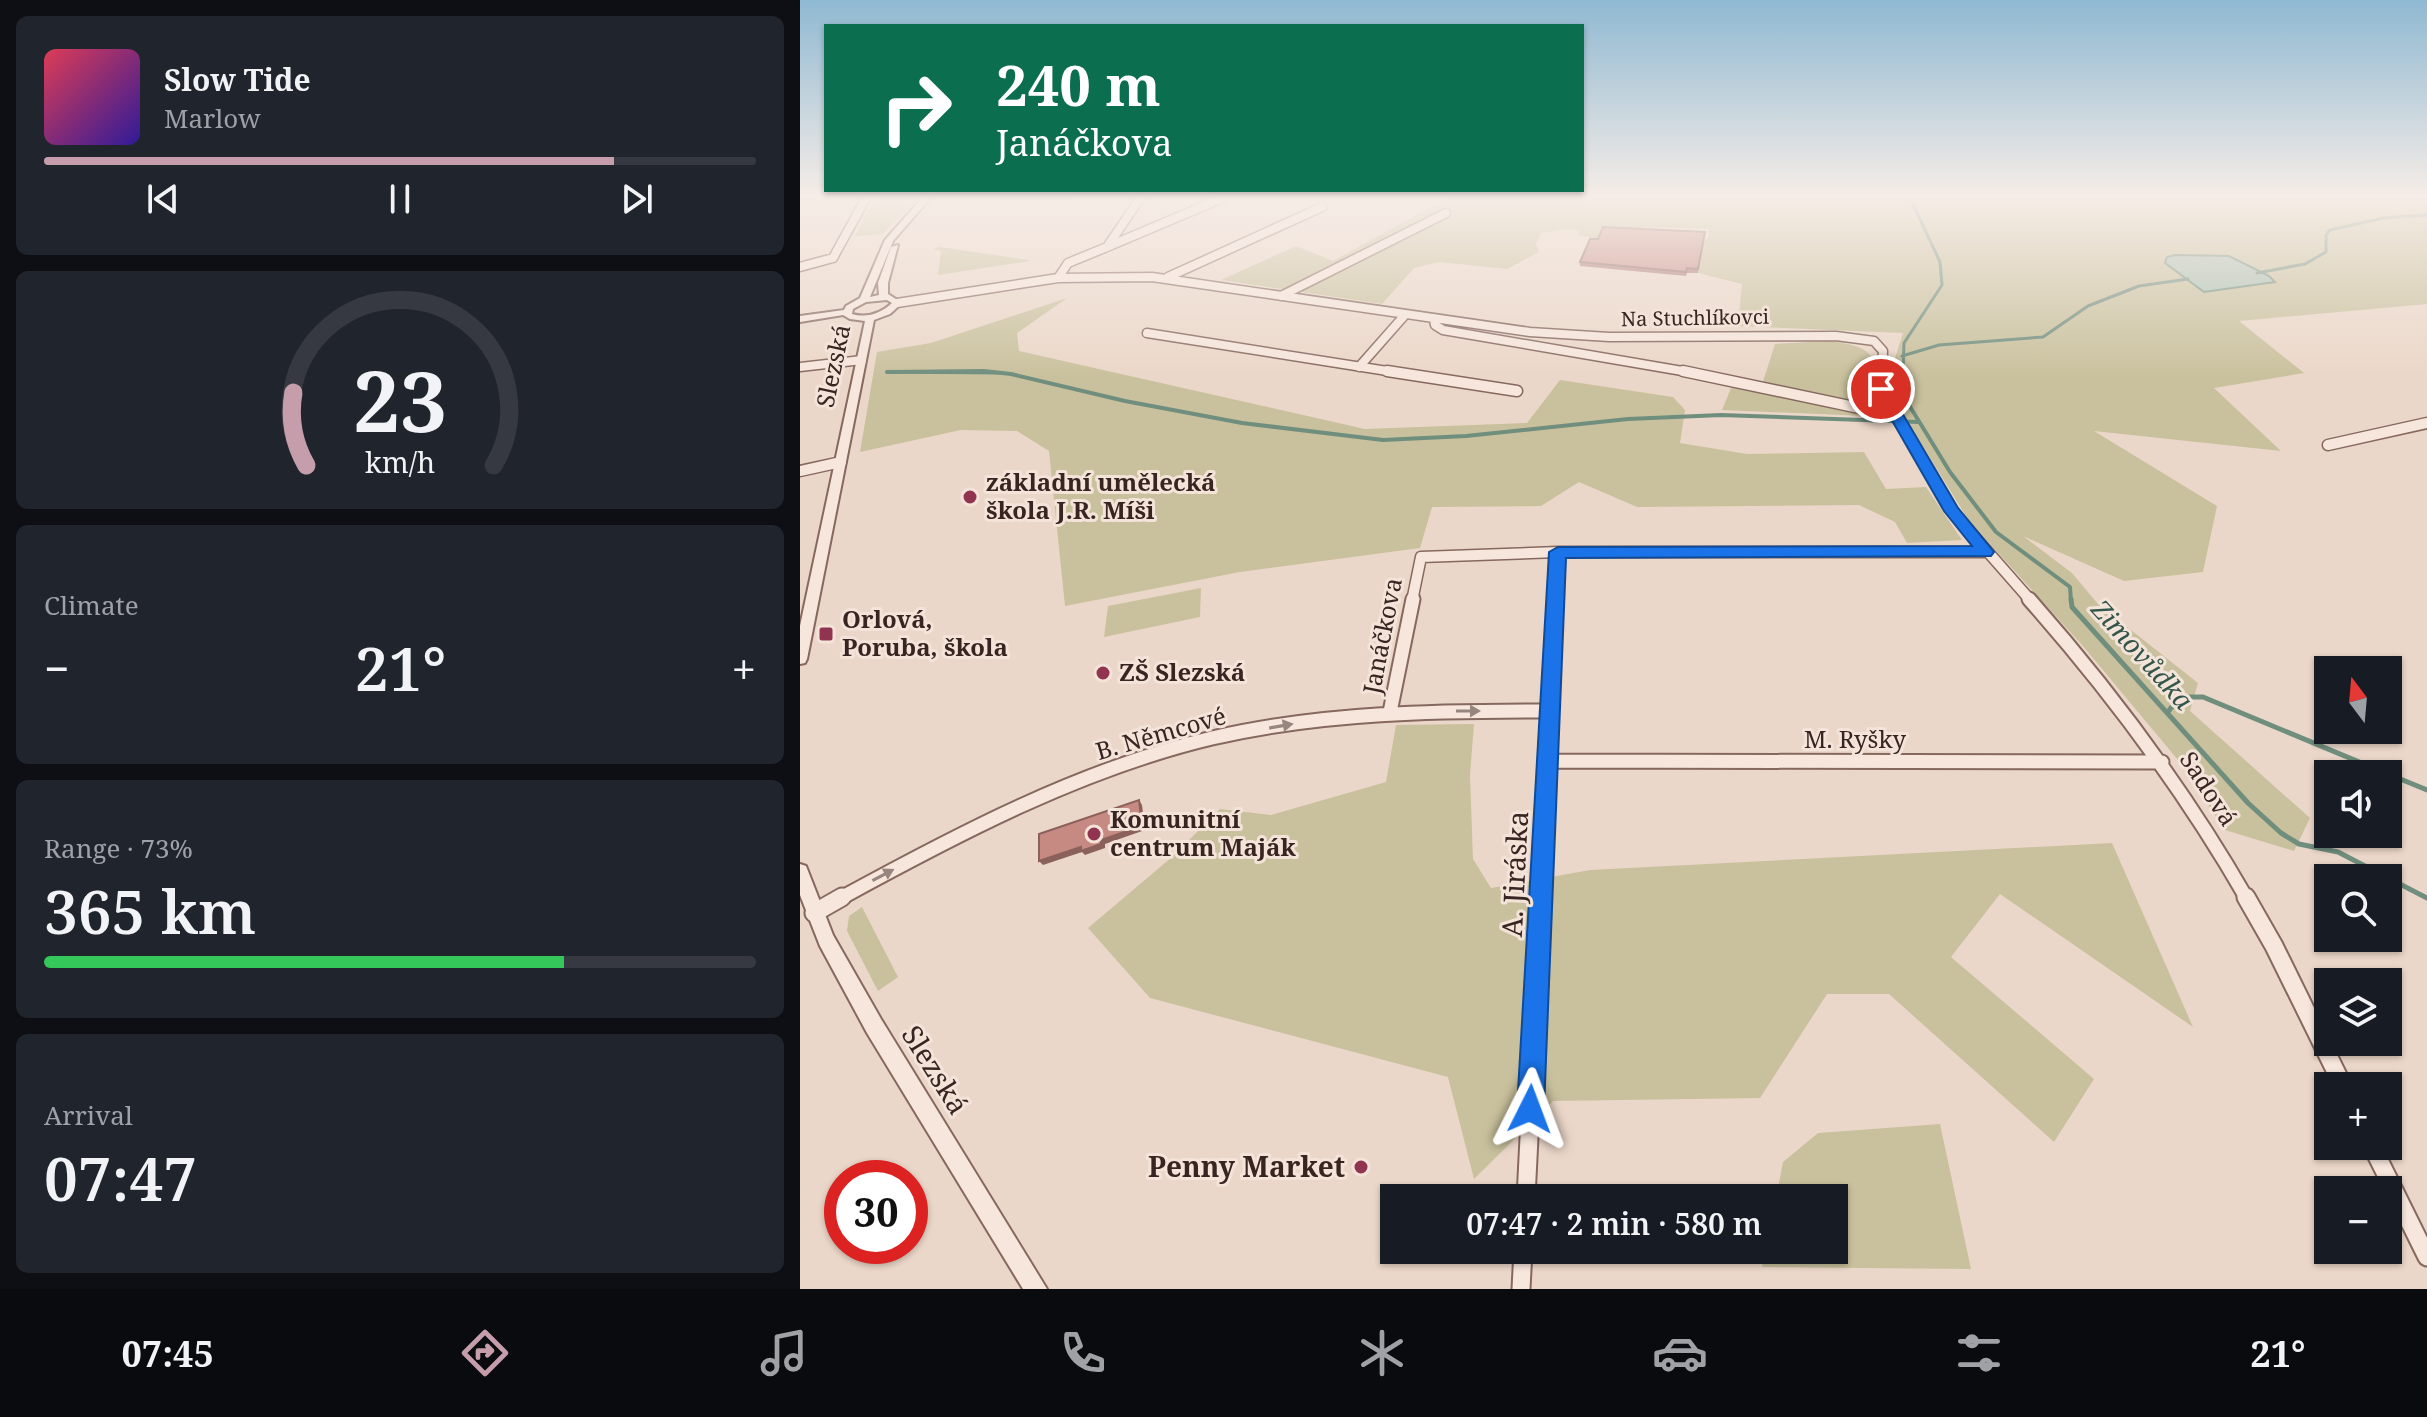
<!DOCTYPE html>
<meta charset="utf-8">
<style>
:root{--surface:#171b24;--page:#20242c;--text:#f1f3f6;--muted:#9ea1a6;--line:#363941;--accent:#c59dab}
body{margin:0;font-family:"Noto Serif",serif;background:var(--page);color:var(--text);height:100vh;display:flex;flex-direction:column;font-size:30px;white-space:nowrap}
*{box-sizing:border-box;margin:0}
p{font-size:26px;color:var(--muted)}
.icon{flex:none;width:44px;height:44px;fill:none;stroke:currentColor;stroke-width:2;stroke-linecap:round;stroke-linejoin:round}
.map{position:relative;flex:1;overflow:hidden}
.side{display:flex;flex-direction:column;gap:16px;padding:16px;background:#0d0f14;width:800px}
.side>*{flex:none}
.guide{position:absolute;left:24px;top:24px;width:760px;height:168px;border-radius:0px;box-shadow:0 2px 6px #0004;background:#0b6e4f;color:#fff;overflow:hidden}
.needle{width:52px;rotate:344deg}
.buttons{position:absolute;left:1514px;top:656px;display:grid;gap:16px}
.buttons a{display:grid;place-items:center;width:88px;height:88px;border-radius:0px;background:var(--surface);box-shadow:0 2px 6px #0004;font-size:40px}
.speed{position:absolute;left:24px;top:1160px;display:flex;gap:16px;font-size:40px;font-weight:700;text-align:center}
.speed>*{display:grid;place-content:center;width:104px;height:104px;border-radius:50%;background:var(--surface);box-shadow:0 2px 6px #0004;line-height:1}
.speed .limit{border:12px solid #d22;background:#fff;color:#111}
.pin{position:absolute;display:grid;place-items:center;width:68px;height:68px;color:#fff;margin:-34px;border:4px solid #fff;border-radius:50%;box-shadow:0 2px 8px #0007}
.me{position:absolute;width:88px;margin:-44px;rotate:3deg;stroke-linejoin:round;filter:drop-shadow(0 0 6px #0008)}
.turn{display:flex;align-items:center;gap:28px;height:168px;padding:0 40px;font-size:36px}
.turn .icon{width:104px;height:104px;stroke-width:2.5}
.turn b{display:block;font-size:56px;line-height:68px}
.big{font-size:60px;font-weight:600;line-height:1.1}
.side .tile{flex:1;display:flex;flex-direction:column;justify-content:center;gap:12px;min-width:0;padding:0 28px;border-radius:12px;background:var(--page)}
.side .dial{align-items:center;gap:0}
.dial svg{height:208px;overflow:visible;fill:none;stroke:var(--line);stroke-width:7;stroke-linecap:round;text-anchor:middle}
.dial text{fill:var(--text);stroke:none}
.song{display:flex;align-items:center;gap:24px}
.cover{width:96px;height:96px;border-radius:12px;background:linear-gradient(135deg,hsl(350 70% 55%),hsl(250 70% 35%))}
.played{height:8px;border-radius:4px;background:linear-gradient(90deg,var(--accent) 80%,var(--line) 80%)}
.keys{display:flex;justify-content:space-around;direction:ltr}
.heat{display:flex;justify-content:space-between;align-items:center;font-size:44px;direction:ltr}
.charge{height:12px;border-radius:6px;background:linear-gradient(90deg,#34c759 73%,var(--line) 0)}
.trip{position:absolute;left:580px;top:1184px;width:468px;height:80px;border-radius:0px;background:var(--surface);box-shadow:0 2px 6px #0004;font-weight:600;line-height:80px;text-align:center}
.tab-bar{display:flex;height:128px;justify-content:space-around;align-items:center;background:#090b0e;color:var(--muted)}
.tab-bar .icon{width:56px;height:56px}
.tab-bar .on{color:var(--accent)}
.tab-bar b{font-size:36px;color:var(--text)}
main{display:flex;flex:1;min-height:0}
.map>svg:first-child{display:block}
</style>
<main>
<section class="side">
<div class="tile">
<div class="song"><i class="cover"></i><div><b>Slow Tide</b><p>Marlow</p></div></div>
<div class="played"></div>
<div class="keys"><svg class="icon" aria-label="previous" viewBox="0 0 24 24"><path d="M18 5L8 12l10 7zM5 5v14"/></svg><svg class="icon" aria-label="pause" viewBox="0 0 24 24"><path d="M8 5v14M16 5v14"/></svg><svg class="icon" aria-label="next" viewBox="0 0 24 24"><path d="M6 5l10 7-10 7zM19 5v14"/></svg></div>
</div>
<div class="tile dial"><svg viewBox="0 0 100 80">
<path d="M14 69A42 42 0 1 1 86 69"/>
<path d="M14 69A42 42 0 0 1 9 41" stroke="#c59dab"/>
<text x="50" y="56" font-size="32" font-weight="700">23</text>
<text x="50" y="72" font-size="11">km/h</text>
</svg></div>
<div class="tile"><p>Climate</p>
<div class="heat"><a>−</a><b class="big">21°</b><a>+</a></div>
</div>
<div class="tile"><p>Range · 73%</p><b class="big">365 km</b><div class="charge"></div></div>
<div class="tile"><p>Arrival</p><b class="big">07:47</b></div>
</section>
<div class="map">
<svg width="1627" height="1289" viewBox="0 0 1627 1289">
<rect width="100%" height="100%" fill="#ebd7c9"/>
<path fill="#c9c19d" d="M76,197H119L82,234L55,236Z
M197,197H277L271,205L189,207Z
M649,197H1627V304L1439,321L1504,373L1414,388L1481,451L1294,431L1417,506L1403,572L1324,581L1223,536L1272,573L1298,604L1398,683L1390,711L1510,818L1494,851L1425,830L1378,760L1282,645L1169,521L1103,414L1093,365L1103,333L938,326L942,284L898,273L904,240L908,238L909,229L842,227L839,234L798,243H787L790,237L778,235L780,230L764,229L741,233L736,244L739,252L707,269L639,262L614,268L582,304L421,280L496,246L533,261Z
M140,247L228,260L230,261L138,275L141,251L133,249Z
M267,298L217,333L219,351L565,429L727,423L760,380L873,397L885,410L880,443L947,454L1064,452L1086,489L1126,487L1162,540L1107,543L1095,522L1059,505L837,507L779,482L741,506L632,507L620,548L440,572L265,606L249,451L217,431L161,430L60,452L77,352L131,343Z
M1030,341C1081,348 1074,357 1077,403L1065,416L922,410L931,388L960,391L975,344Z
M401,588L400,617L304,637L308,606Z
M674,724L670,775L673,859L691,888L790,870L1312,843L1393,1027L1200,894L1151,957L1294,1079L1254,1142L1089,994H1027L960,1098L753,1101L674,1179L648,1077L350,998L288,928L372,857L420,809L471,815L586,782L596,725Z
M62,907L98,977L78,991L47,931L49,916Z
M1140,1124L1171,1269L962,1267L965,1250H1034V1198H976L983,1162L1018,1133Z"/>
<path fill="#a9c0b2" stroke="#708e7e" stroke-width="2" d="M1375,255L1429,256L1469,276L1475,282L1404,292L1365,263L1367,257Z"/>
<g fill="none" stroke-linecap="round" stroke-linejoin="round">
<path stroke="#708e7e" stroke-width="3" d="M1457,273L1505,264L1526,252V235L1530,230L1583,218L1627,215
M1102,356L1139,345L1243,337L1288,306L1339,286L1388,279
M87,372L199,373
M1103,373L1104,343L1142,285L1140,262L1112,202L1117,197"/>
<path stroke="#708e7e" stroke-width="4" d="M1103,371L1102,387L1109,405L1150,472L1196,532L1270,587L1271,601
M87,372L184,371L211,374L325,401L442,423L583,440L666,436L828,419L921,415L1118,422"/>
<path stroke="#708e7e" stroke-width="5" d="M1271,599L1272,607L1448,803L1481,833L1499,844L1538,852L1627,898
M1368,712L1379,697H1403L1588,774
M1588,774L1627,790"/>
<g stroke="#86685f" stroke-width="11">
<path id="minor-far3" d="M307,247L425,197
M0,267L33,258L66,198
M368,277L522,207
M258,278L268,263L307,247L341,197
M481,296L646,213
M97,303L258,278L352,277L730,332L809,337L1036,336L1074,341L1083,351L1082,373
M634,320L635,325L643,330L894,373
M347,333L600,373
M0,367L62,360
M559,367L604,316"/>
</g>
<g stroke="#86685f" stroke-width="13">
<path id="minor-far2" d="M587,371L717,391
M883,371L1097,416
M1082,371L1081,389L1152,511L1231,601
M1528,445L1627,423
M0,471L41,462
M612,601L621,557L758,552H1185
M756,601L758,552"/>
</g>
<g stroke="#86685f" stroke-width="17">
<path id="minor-far1" d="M1229,599C1312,693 1385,791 1447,899
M590,712L613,599
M749,761L1362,762
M39,899C156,835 281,769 412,738C523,712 638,711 751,711
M741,899L756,599"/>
</g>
<g stroke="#86685f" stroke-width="21">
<path id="minor" d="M1446,897L1474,946L1543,1086
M14,913L42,897
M1572,1146L1627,1257
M726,1198L741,897
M721,1289L723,1250"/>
</g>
<g stroke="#86685f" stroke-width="4">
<path id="tertiary" d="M123,197H131L93,241L70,297L79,295L78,283L91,247L98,245L88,283V294L102,303L90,314L74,320L7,659L5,663L0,664V626L65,321L50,319L43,315L0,322V316L44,310L46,306L60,298L85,240ZM87,300L92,303C80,314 67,318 52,314L53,309L66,302Z
M0,864L6,866L33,935L81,1019L247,1289H223L67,1033L20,946L0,895Z"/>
</g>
<use href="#minor-far3" stroke="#f6e6dc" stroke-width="8"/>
<use href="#minor-far2" stroke="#f6e6dc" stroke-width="10"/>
<use href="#minor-far1" stroke="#f6e6dc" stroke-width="13"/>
<use href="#minor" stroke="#f6e6dc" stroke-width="17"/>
<use href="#tertiary" fill="#f6e6dc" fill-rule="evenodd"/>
</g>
<path fill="#aa7770" d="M905,232L898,273H887L886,276L780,266V262L798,239Z"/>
<path fill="#8b615b" d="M339,800L342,805L345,830L305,844V848L285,855L282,852L243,865L239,861L301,840Z"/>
<path fill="#c68a82" stroke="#8b615b" stroke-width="2" d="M803,227L905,232L898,269L887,268L886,272L780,262L790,239H798Z
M339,800L342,826L301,840V844L281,851V847L239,861V834Z"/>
<defs><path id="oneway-solid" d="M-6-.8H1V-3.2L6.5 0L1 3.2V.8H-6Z" transform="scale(2)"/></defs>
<g fill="#97867e">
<use href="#oneway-solid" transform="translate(668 711)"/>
<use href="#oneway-solid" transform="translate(481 726) rotate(-10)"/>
<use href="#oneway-solid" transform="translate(83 875) rotate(-28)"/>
</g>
<linearGradient id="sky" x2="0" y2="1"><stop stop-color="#8fb9d2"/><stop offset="0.52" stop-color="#f6ede7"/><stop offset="1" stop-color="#f6ede7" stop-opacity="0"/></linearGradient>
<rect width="1627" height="378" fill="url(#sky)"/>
<path fill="#1a73e8" stroke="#114b97" stroke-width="2" d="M1081,385L1088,389L1158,508L1191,548L1194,552L1191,556L766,558L744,1109L740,1119L730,1122L721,1119L717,1109L749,552L758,547L1172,546L1144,511L1074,389Z"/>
<g fill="#903450" stroke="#f3e3d8" stroke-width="3">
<circle cx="170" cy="497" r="8"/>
<rect x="18" y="626" width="16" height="16" rx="4"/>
<circle cx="303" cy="673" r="8"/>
<circle cx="294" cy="834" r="8"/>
<circle cx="561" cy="1167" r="8"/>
</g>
<g text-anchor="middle" stroke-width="6" stroke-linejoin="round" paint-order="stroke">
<g font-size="20" fill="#382521" stroke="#f3e3d8">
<text transform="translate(895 318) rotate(-1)" y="7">Na Stuchlíkovci</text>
</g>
<g font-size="24" fill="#382521" stroke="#f3e3d8">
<text transform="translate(34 366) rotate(-78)" y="8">Slezská</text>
<text transform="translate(583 636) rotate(-79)" y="8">Janáčkova</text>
<text transform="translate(361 734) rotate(-16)" y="8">B. Němcové</text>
<text x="1055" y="748">M. Ryšky</text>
<text transform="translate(1408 789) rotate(57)" y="8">Sadová</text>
</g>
<g font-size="24" font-weight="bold" fill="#382521" stroke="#f3e3d8" text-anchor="start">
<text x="186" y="491">základní umělecká<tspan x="186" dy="28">škola J.R. Míši</tspan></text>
<text x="42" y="628">Orlová,<tspan x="42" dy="28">Poruba, škola</tspan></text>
<text x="319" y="681">ZŠ Slezská</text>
<text x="310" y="828">Komunitní<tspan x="310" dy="28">centrum Maják</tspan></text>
</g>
<g font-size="26" font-style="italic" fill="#325649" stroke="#f3e3d8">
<text transform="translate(1342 655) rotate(48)" y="9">Zimovůdka</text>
</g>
<g font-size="28" fill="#382521" stroke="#f3e3d8">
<text transform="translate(715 874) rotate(-87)" y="10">A. Jiráska</text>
<text transform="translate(135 1070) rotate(58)" y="10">Slezská</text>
</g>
<g font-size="28" font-weight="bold" fill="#382521" stroke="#f3e3d8" text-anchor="end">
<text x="545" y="1177">Penny Market</text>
</g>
</g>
</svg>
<div class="buttons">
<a><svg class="needle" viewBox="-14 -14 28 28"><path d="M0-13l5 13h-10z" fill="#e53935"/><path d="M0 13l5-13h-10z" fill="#9ea1a6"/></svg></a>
<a><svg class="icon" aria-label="sound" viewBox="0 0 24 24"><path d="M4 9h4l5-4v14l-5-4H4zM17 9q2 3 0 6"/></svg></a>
<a><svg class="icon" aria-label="search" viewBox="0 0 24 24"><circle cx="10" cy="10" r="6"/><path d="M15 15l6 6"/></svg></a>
<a><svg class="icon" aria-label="layers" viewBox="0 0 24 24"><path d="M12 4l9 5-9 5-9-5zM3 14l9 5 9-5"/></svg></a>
<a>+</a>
<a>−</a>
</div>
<div class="speed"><div class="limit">30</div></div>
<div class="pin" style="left:1081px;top:389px;background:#d93025"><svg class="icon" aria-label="arrive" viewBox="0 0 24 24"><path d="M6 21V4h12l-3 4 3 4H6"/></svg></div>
<svg class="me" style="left:730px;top:1109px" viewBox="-20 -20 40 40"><path d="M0-17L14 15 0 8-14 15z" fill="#1a73e8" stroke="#fff" stroke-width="4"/></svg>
<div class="trip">07:47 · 2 min · 580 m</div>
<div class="guide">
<div class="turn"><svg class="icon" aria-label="right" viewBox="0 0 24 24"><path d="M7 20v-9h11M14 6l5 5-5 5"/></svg><div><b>240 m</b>Janáčkova</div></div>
</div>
</div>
</main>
<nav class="tab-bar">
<b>07:45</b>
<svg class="icon on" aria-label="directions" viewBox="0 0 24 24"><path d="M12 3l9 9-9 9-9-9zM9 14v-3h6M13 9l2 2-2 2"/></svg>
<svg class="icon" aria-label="music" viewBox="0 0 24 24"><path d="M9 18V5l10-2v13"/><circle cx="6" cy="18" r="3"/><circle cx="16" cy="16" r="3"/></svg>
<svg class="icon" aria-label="phone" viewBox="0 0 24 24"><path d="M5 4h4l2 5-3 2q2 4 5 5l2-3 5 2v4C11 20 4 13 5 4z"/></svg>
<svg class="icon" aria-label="climate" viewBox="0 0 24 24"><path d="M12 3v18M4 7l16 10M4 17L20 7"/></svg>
<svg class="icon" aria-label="car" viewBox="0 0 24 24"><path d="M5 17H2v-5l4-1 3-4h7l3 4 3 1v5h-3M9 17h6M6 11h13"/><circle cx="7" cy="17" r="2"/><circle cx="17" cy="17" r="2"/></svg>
<svg class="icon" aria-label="filters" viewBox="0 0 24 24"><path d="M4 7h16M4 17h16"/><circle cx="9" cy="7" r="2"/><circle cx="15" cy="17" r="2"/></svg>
<b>21°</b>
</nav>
